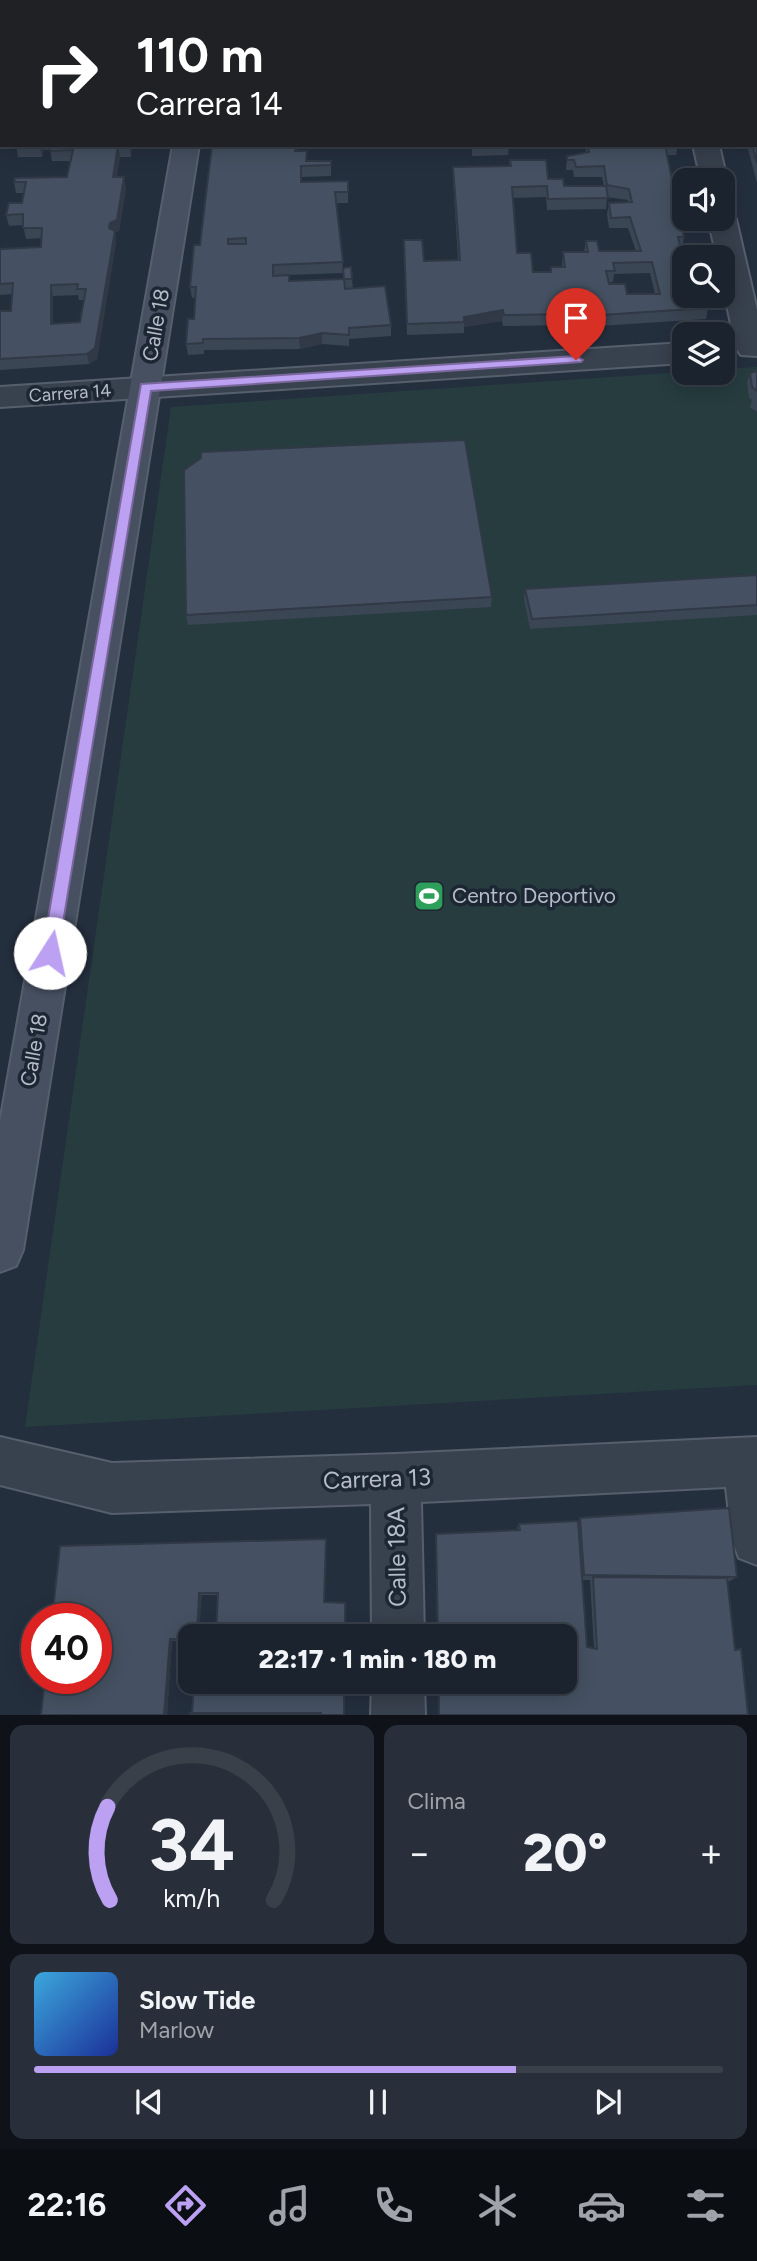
<!DOCTYPE html>
<html lang="es">
<meta charset="utf-8">
<style>
:root{--surface:#1b232e;--page:#282f3a;--text:#f1f3f6;--muted:#a0a4aa;--line:#39404a;--accent:#bca0f2}
body{margin:0;font-family:Figtree,sans-serif;background:var(--page);color:var(--text);height:100vh;display:flex;flex-direction:column;font-size:26px;white-space:nowrap}
*{box-sizing:border-box;margin:0}
p{font-size:23px;color:var(--muted)}
.icon{flex:none;width:38px;height:38px;fill:none;stroke:currentColor;stroke-width:2;stroke-linecap:round;stroke-linejoin:round}
.map{position:relative;height:1715px;overflow:hidden}
.drawer{display:flex;flex-direction:column;gap:10px;padding:10px;background:#0f1319;flex:1}
.drawer>*{flex:none}
.banner{position:absolute;left:0px;top:0px;width:758px;height:147px;box-shadow:0 4px 18px #0003,0 0 0 2px var(--line);background:#202124;color:#fff;overflow:hidden}
.fabs{position:absolute;left:672px;top:168px;display:grid;gap:14px}
.fabs a{display:grid;place-items:center;width:63px;height:63px;border-radius:14px;background:var(--surface);box-shadow:0 4px 18px #0003,0 0 0 2px var(--line);font-size:35px}
.speed{position:absolute;left:21px;top:1603px;display:flex;gap:14px;font-size:35px;font-weight:700;text-align:center}
.speed>*{display:grid;place-content:center;width:91px;height:91px;border-radius:50%;background:var(--surface);box-shadow:0 4px 18px #0003,0 0 0 2px var(--line);line-height:1}
.speed .limit{border:10px solid #d22;background:#fff;color:#111}
.pin{position:absolute;display:grid;place-items:center;width:60px;height:60px;color:#fff;margin:-72px -30px;border-radius:50% 50% 50% 0;rotate:-45deg;box-shadow:0 0 7px #0007}
.pin .icon{rotate:45deg}
.me{position:absolute;width:77px;margin:-38px;rotate:10deg;stroke-linejoin:round;filter:drop-shadow(0 0 5px #0008)}
.turn{display:flex;align-items:center;gap:24px;height:147px;padding:0 21px;font-size:32px}
.turn .icon{width:91px;height:91px;stroke-width:2.5}
.turn b{display:block;font-size:49px;line-height:60px}
.big{font-size:52px;font-weight:800;line-height:1.1}
.drawer .tile{flex:1;display:flex;flex-direction:column;justify-content:center;gap:10px;min-width:0;padding:0 24px;border-radius:14px;background:var(--page)}
.drawer .dial{align-items:center;gap:0}
.dial svg{height:182px;overflow:visible;fill:none;stroke:var(--line);stroke-width:7;stroke-linecap:round;text-anchor:middle}
.dial text{fill:var(--text);stroke:none}
.song{display:flex;align-items:center;gap:21px}
.cover{width:84px;height:84px;border-radius:10px;background:linear-gradient(135deg,hsl(200 70% 55%),hsl(230 70% 35%))}
.played{height:7px;border-radius:4px;background:linear-gradient(90deg,var(--accent) 70%,var(--line) 70%)}
.keys{display:flex;justify-content:space-around;direction:ltr}
.heat{display:flex;justify-content:space-between;align-items:center;font-size:38px;direction:ltr}
.drawer .tiles{flex:1;display:grid;gap:10px;grid-template-columns:1fr 1fr}
.tile:last-child{grid-column:span 2}
.trip{position:absolute;left:178px;top:1624px;width:399px;height:70px;border-radius:14px;background:var(--surface);box-shadow:0 4px 18px #0003,0 0 0 2px var(--line);font-weight:800;line-height:70px;text-align:center}
.menu{display:flex;height:112px;justify-content:space-around;align-items:center;background:#0b0e12;color:var(--muted)}
.menu .icon{width:49px;height:49px}
.menu .on{color:var(--accent)}
.menu b{font-size:32px;color:var(--text)}
.map>svg:first-child{display:block}
</style>
<div class="map">
<svg width="757" height="1715" viewBox="0 0 757 1715">
<rect width="100%" height="100%" fill="#242f3e"/>
<path fill="#263c3f" d="M757,367V1385L25,1427L171,407L684,372L723,373V369Z"/>
<g fill="none" stroke-linecap="round" stroke-linejoin="round">
<g stroke="#565f6c" stroke-width="4">
<path id="street" d="M666,0H690V2H666Z
M756,58H757V72H756Z
M0,67H2V81H0Z
M693,145H719L727,180L723,186V180H701Z
M723,211L732,213L736,219L757,310V356L741,355L736,348L723,286V257H717L708,219H723Z
M684,343V363L0,407V387Z
M0,1437L112,1463L396,1454L757,1437V1565L739,1558L732,1540L726,1487L421,1502L424,1636H372L371,1504L112,1513L0,1485Z
M372,1682H424L425,1715H371Z"/>
</g>
<g stroke="#565f6c" stroke-width="4">
<path id="secondary" d="M196,0H220V2H196Z
M173,145H199L23,1250L16,1266L0,1272V1122Z"/>
</g>
<use href="#street" fill="#38414e" fill-rule="evenodd"/>
<use href="#secondary" fill="#465061" fill-rule="evenodd"/>
</g>
<path fill="#3b4654" fill-rule="evenodd" d="M0,0L2,4V58H0Z
M218,0H359V2H218Z
M455,0H471V2H455Z
M500,0H647V2H501Z
M714,0H757V48H756V2H714Z
M757,75V183L747,145H756Z
M0,87H2V145H4H0Z
M16,145H132L131,157H120L116,177L126,188L119,231L115,232L116,242L97,359L89,364L0,370V311H11L12,294L0,295V249L41,247L42,238L26,239L23,225L9,226L6,215L22,203L24,193H16L14,182L67,177L70,161H52L50,150H44L42,157H18ZM78,295L79,300H84L80,322L53,324V296Z
M212,145H309L297,146V151L307,161H331V176L302,177L301,182L348,181V203H336L343,268L352,279L353,289L391,325V336L349,339V346L322,344L300,349L204,350V354L188,355L186,344L194,319L196,297L192,298L190,287L200,245ZM343,273V279L289,281V275Z
M472,145H564V146L509,147L508,155L472,156Z
M585,145H678L676,155H667L684,237L682,248H681L708,308L706,319L568,328V325L503,326L502,321L464,327V333L407,335L404,240L424,261L458,260L453,178V167L509,166L510,160L548,179L564,186H604L602,177H574L573,170H566L567,156L586,153ZM546,197L547,210L606,209L607,197L628,200V202L609,203L607,214L609,228H628L636,251H599L586,241L584,252H563L562,267H551L550,272H533L517,253L513,198ZM650,273L655,294H627L609,284V282H613L614,274Z
M757,371V412L750,407L752,400L749,397L747,383L750,373Z
M757,575V615L530,629L524,600L525,589Z
M492,597L491,607L188,625L186,615Z
M580,1518L737,1577L728,1582L735,1650L748,1715H438L439,1683L460,1684V1682H565V1636H437L436,1534L518,1531L517,1528L519,1524L578,1521ZM582,1580H590L594,1648L587,1647Z
M326,1539V1542L218,1595H202L191,1636V1642L172,1641L167,1715H41L96,1619Z"/>
<path fill="#303945" d="M40,145H43L44,150L42,157Z
M129,145H132L131,157L129,146Z
M118,146L120,157L115,188L113,177Z
M124,177L126,188L119,231L115,232L116,242L97,359L89,364L87,354L110,223Z
M51,285L53,296V335L51,324Z
M503,310L502,321L464,327V317Z
M322,333V344L300,349L299,338Z
M199,1593L202,1595L199,1636H197Z
M170,1639L172,1641L167,1715H164Z"/>
<path fill="#455162" stroke="#303945" stroke-width="2" fill-rule="evenodd" d="M30,0H42L41,2H29Z
M42,0H72V2H41Z
M75,0H153L152,2H75Z
M218,0H259V1L318,0V2H218Z
M406,0H435V2H406Z
M502,0H550V2H502Z
M583,0H612V2H583Z
M624,0H647V2H624Z
M718,0H757V37H756V2H718Z
M0,4H2V48H0Z
M756,75H757V163L752,145H756Z
M0,87H2V134H0Z
M16,145H40V147H16Z
M63,145H75V146L129,145L118,146L113,177H124L117,220L110,223L109,228L115,231L95,348L87,354L0,359V311H11L13,283L0,284V249L41,247L42,228H23V214L6,215L9,203H22L26,182H14L15,178L67,177L73,150L50,151L51,146H63ZM78,284L77,289H86L80,322L51,324V285Z
M212,145H296L295,151H307L306,161H331V165L301,166V182L348,181V192H335L343,262L273,265V276L289,275V281L344,279L345,289L385,286L391,325L349,328V335L322,333L299,338L203,339V343L186,344L188,319H194L196,287H190L194,245H200ZM246,238V244H228V239Z
M588,145H665L684,237H678L681,250H696L697,257H684V296H706L708,308L570,317V314L504,315L503,310L464,317V322L407,324L404,240H422L424,261L460,260L453,167L511,166L510,160H546L548,179H563L564,186H606L608,198L548,199L547,186L512,187L517,253H531L533,272H551V267H565L563,252H588L586,241H597L599,251H641L630,217L611,218L609,203L632,202L629,189L607,185L604,166L576,167L574,160H567V156L589,152ZM652,262L660,294H627L625,284H609L606,271H615L613,263Z
M351,267L352,279H344L343,268Z
M757,371V391L752,387L750,373Z
M465,440L492,597L186,615L184,470L201,458V452Z
M757,575V605L532,619L525,589Z
M729,1508L737,1577L584,1575L580,1518Z
M578,1521L587,1647L597,1649L593,1577L727,1578L735,1650L741,1649L748,1715H439V1683L461,1684V1682H565V1636H438L436,1534L520,1530L519,1524Z
M326,1539L324,1602L345,1603V1636H216L218,1593H199L197,1636H191V1640L170,1639L164,1715H41L45,1678H96V1619H52L60,1546Z
M194,1682H344V1715H321V1713H192Z
M190,1713H321V1715H190Z"/>
<path fill="#bca0f2" stroke="#7a689d" stroke-width="2" d="M576,356L583,360L581,362L151,391L58,953L56,959H44L42,953L141,384Z"/>
<defs>
<g id="stadium-square" transform="scale(1.575)"><rect x="-9" y="-9" width="18" height="18" rx="4" fill="#2e9e5b" stroke="#1d2633"/><path d="M0-5a6.5 5 0 1 0 0 10a6.5 5 0 1 0 0-10ZM-3.5-1.8h7v3.6h-7Z" fill="#fff"/></g>
</defs>
<g fill-rule="evenodd">
<use href="#stadium-square" x="429" y="896"/>
</g>
<g text-anchor="middle" stroke-width="7" stroke-linejoin="round" paint-order="stroke">
<g font-size="18" fill="#b4bcc9" stroke="#1d2633">
<text transform="translate(70 393) rotate(-4)" y="6">Carrera 14</text>
</g>
<g font-size="21" fill="#b4bcc9" stroke="#1d2633">
<text transform="translate(156 325) rotate(-80)" y="7">Calle 18</text>
<text transform="translate(34 1050) rotate(-80)" y="7">Calle 18</text>
</g>
<g font-size="21" fill="#b4bcc9" stroke="#1d2633" text-anchor="start">
<text x="452" y="903">Centro Deportivo</text>
</g>
<g font-size="24" fill="#b4bcc9" stroke="#1d2633">
<text transform="translate(377 1479) rotate(-2)" y="8">Carrera 13</text>
<text transform="translate(397 1557) rotate(-91)" y="8">Calle 18A</text>
</g>
</g>
</svg>
<div class="fabs">
<a><svg class="icon" aria-label="sound" viewBox="0 0 24 24"><path d="M4 9h4l5-4v14l-5-4H4zM17 9q2 3 0 6"/></svg></a>
<a><svg class="icon" aria-label="search" viewBox="0 0 24 24"><circle cx="10" cy="10" r="6"/><path d="M15 15l6 6"/></svg></a>
<a><svg class="icon" aria-label="layers" viewBox="0 0 24 24"><path d="M12 4l9 5-9 5-9-5zM3 14l9 5 9-5"/></svg></a>
</div>
<div class="speed"><div class="limit">40</div></div>
<div class="pin" style="left:576px;top:360px;background:#d93025"><svg class="icon" aria-label="arrive" viewBox="0 0 24 24"><path d="M6 21V4h12l-3 4 3 4H6"/></svg></div>
<svg class="me" style="left:50px;top:953px" viewBox="-20 -20 40 40"><circle r="19" fill="#fff"/><path d="M0-13L10 11 0 6-10 11z" fill="#bca0f2"/></svg>
<div class="trip">22:17 · 1 min · 180 m</div>
<div class="banner">
<div class="turn"><svg class="icon" aria-label="right" viewBox="0 0 24 24"><path d="M7 20v-9h11M14 6l5 5-5 5"/></svg><div><b>110 m</b>Carrera 14</div></div>
</div>
</div>
<section class="drawer">
<div class="tiles">
<div class="tile dial"><svg viewBox="0 0 100 80">
<path d="M14 69A42 42 0 1 1 86 69"/>
<path d="M14 69A42 42 0 0 1 13 28" stroke="#bca0f2"/>
<text x="50" y="56" font-size="32" font-weight="700">34</text>
<text x="50" y="72" font-size="11">km/h</text>
</svg></div>
<div class="tile"><p>Clima</p>
<div class="heat"><a>−</a><b class="big">20°</b><a>+</a></div>
</div>
<div class="tile">
<div class="song"><i class="cover"></i><div><b>Slow Tide</b><p>Marlow</p></div></div>
<div class="played"></div>
<div class="keys"><svg class="icon" aria-label="previous" viewBox="0 0 24 24"><path d="M18 5L8 12l10 7zM5 5v14"/></svg><svg class="icon" aria-label="pause" viewBox="0 0 24 24"><path d="M8 5v14M16 5v14"/></svg><svg class="icon" aria-label="next" viewBox="0 0 24 24"><path d="M6 5l10 7-10 7zM19 5v14"/></svg></div>
</div>
</div>
</section>
<nav class="menu">
<b>22:16</b>
<svg class="icon on" aria-label="directions" viewBox="0 0 24 24"><path d="M12 3l9 9-9 9-9-9zM9 14v-3h6M13 9l2 2-2 2"/></svg>
<svg class="icon" aria-label="music" viewBox="0 0 24 24"><path d="M9 18V5l10-2v13"/><circle cx="6" cy="18" r="3"/><circle cx="16" cy="16" r="3"/></svg>
<svg class="icon" aria-label="phone" viewBox="0 0 24 24"><path d="M5 4h4l2 5-3 2q2 4 5 5l2-3 5 2v4C11 20 4 13 5 4z"/></svg>
<svg class="icon" aria-label="climate" viewBox="0 0 24 24"><path d="M12 3v18M4 7l16 10M4 17L20 7"/></svg>
<svg class="icon" aria-label="car" viewBox="0 0 24 24"><path d="M5 17H2v-5l4-1 3-4h7l3 4 3 1v5h-3M9 17h6M6 11h13"/><circle cx="7" cy="17" r="2"/><circle cx="17" cy="17" r="2"/></svg>
<svg class="icon" aria-label="filters" viewBox="0 0 24 24"><path d="M4 7h16M4 17h16"/><circle cx="9" cy="7" r="2"/><circle cx="15" cy="17" r="2"/></svg>
</nav>
